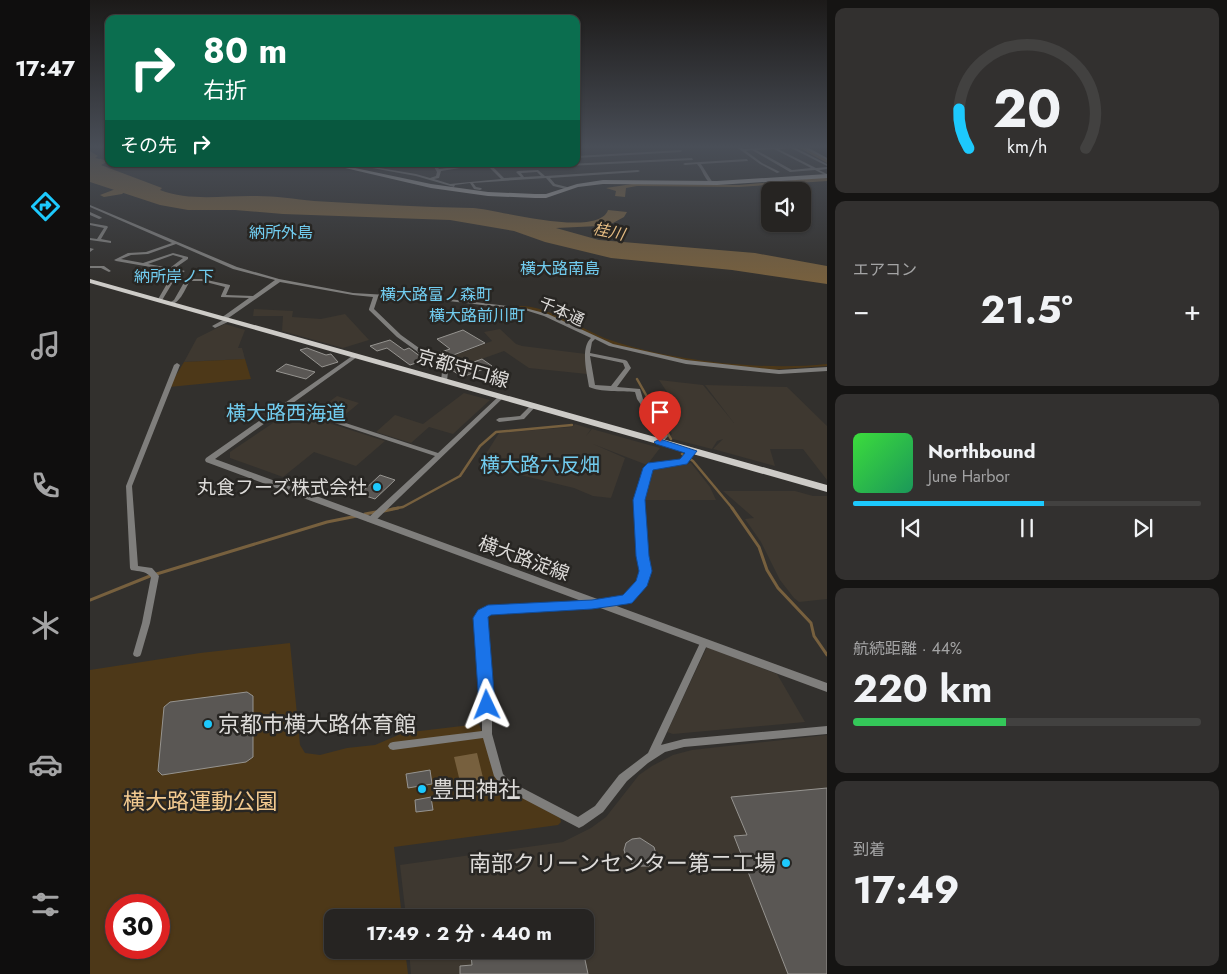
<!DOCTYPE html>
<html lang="ja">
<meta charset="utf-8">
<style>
:root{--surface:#262422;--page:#32302f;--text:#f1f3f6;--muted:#a4a4a5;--line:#424140;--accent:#1dc9fd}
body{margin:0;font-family:Jost,"Noto Sans JP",sans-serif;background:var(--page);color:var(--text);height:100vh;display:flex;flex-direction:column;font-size:19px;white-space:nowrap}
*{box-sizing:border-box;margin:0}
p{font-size:16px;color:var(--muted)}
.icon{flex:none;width:28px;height:28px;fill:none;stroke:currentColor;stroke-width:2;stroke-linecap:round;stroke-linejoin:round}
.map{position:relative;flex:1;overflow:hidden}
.side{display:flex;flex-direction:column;gap:8px;padding:8px;background:#151413;width:400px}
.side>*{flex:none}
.top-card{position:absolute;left:15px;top:15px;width:475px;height:152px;border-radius:10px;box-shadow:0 1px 4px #0004,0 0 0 1px var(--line);background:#0b6e4f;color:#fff;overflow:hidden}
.controls{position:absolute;left:671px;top:182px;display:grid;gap:10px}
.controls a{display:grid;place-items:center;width:50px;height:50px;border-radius:10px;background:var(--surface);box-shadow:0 1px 4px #0004,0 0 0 1px var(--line);font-size:25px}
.speed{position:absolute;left:15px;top:894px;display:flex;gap:10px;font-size:25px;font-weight:700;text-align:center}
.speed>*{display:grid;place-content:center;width:65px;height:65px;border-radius:50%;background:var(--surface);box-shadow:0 1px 4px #0004,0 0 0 1px var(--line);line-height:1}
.speed .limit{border:8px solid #d22;background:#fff;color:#111}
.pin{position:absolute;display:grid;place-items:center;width:42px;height:42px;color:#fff;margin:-51px -21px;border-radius:50% 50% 50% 0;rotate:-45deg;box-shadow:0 0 5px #0007}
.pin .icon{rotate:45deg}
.me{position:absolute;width:55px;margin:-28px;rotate:358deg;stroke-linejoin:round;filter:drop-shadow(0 0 4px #0008)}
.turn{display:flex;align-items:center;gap:18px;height:105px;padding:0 15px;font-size:22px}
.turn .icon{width:65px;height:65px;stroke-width:2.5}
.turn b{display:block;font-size:35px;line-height:42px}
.then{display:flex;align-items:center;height:48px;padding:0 15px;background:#0003;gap:10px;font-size:19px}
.big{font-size:38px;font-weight:700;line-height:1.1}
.side .widget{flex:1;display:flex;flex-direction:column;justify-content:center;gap:8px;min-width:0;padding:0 18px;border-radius:10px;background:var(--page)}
.side .dial{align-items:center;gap:0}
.dial svg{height:130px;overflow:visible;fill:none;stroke:var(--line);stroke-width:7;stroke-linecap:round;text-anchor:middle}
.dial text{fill:var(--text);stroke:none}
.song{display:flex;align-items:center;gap:15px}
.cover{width:60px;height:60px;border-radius:8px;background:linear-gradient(135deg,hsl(120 70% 55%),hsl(150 70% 35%))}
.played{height:5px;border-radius:2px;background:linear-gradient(90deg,var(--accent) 55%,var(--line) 55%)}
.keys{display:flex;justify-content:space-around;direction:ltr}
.heat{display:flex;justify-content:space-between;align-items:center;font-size:28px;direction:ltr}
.charge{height:8px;border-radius:4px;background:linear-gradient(90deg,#34c759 44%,var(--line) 0)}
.trip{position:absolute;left:234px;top:909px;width:270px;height:50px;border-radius:10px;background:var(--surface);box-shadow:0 1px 4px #0004,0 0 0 1px var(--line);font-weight:700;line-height:50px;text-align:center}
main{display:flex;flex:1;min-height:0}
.menu{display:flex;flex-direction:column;width:90px;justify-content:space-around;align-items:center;background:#0f0e0e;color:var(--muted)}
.menu .icon{width:35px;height:35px}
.menu .active{color:var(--accent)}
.menu b{font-size:22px;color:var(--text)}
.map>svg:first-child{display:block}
</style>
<main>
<nav class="menu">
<b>17:47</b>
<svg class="icon active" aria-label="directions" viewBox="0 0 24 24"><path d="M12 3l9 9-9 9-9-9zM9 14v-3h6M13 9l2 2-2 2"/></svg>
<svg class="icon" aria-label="music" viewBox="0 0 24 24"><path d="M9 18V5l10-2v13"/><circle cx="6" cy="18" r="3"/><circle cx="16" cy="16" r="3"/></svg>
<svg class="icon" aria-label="phone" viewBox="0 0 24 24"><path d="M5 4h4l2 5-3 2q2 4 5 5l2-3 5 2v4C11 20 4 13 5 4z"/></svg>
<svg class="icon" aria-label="climate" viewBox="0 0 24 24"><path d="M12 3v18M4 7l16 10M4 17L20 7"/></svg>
<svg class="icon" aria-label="car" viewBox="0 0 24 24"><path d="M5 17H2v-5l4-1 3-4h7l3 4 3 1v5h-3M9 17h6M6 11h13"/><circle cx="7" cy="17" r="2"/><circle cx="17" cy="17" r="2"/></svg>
<svg class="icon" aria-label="filters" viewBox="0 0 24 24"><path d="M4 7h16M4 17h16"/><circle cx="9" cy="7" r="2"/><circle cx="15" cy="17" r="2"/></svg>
</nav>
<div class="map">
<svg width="737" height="974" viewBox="0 0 737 974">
<rect width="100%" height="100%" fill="#32302d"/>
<path fill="#3e3830" d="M164,309L203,311L202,317L231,319L255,314L279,340L253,348L192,331L193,316H163Z
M135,324L155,330L148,348H152L155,359L94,362L107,338Z
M410,329L426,344L432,346L496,354L497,374L439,368L414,351L358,371L348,362L402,341L394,332Z
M569,380L613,385L644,423L615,385L697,387L737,426V480L713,449H680L685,466L623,449L633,439L627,441L622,449L579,438L582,434L559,397L579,395Z
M374,393L400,400L363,434L339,427L321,443L286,432L305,415L333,424Z
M247,396L269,403L249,420L225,412Z
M201,411L295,441L266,466L224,452L193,477L140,458V452Z
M485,424L501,429L496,436L502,429L570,448L557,465L503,444L535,458L521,498L503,496L484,488L389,465L409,433L482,427Z
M601,463L620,487L626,500H553L559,470L562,468Z
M633,491H705L723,496H737V599L709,602L704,598L690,580L671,542L655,519L664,518Z
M617,647L687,674L715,722L583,734L577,732Z
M737,735V974H321L319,950H495V918L316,917L310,865L473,842L501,828L516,817L549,775L562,766L583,755L602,750Z"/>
<path fill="#4d3818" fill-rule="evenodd" d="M427,306C456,304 493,330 520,340C581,361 673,371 737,364V366L677,370L587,359L520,344L457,315Z
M155,359L161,379L79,387L94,362Z
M200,643L210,745L215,753L230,755L257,748L285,745L313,733L389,724L411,786L470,818L471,822L468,825L304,847L312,917L242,918V950H315L318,974H0V670L110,653ZM26,905H69V948H26Z"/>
<path fill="#77603e" d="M0,151L8,156L5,158L19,161L11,165L72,188L70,190C101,202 136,195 167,196C185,196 205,199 224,201C277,204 330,207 383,208C405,209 508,239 518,210L537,212L534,217L523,223L509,226L466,228L509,240L665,253L737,266V284L642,270L521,258L455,242L424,231L360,220L193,214L145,210H98L70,205L0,182Z
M737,177V181L649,187L547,186L536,188L535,197L525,196L526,191L516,188L542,184L649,185Z
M387,753L396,790L373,794L364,757Z"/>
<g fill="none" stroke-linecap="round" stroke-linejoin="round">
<path stroke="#77603e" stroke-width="2.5" d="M547,379L581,439
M592,454L603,461L643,509
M302,509L313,507L370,476L390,446L406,432L482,425"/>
<path stroke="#77603e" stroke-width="3" d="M642,508L669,547L677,570L688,588L721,623L724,636L737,655
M294,511L308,508
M275,514L286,512
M0,600L60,576L237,522L267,516"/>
<path fill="#77603e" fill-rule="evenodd" d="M706,146H714L737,158V163Z
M36,185L40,187L32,194L14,197L10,195Z"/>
</g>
<path fill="#5a5754" stroke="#969490" d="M373,330L395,343L353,359L345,354L360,349L347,339Z
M300,340L314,350L319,348L335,360L320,365L297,348L287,351L280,346Z
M217,348L236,355L241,354L248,362L232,367L210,350Z
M392,359L402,366L372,377L362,370Z
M196,364L225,372L216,379L186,371Z
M290,475L305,480L285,499L270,494Z
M157,692L163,696V757L156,762L72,775L68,771L74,707L80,702Z
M340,770L342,784L318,788L316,774Z
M737,788V974H698L644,836L657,835L641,797Z
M341,797L343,810L326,812L325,800Z
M550,838L564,847L566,854L564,861L559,866H550L542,864L536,857L534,850L536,843L542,839Z
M433,950H489L490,955H494L498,974H370V966L382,965L381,955Z"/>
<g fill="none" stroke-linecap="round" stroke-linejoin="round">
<path fill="#7f7e7c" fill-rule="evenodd" d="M645,146H649L654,149L702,146L737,164V166L701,148L688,149L726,168L737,167V169L729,170L737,174V176L725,170L700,172L662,150L656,151L672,163L690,172L687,173L670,164ZM684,149L721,168L702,170L666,150Z
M710,146H715L737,158V160Z
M592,150L591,152L486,158V156Z
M602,158L603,160L477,166L475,165L477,164Z
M657,159L658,161L611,164L623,183L621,184C614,179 613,170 607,164L595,165L593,164L595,163Z
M260,164H266L326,174L340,178L346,176L347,172L344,167L332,164L346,165L349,169L388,164H396L351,171L349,178L344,179L360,184L411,179L396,164H400L414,178L431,177L426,172L428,171L448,170L455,176L548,170L550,171L548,172L460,178L465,184L477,187L478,188L476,189L463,186L456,178L383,183L386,187L391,188L392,189L390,190L384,189L380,183L365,185L364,187L326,176ZM447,172L451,176L434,177L431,173Z
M0,205L147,267L189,279L263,293L350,298L435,308L458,314L523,344L596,360L689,370L737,367V371L689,374L596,364L519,346L505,339L502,342L500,353L535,360L537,361L541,368L527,387L550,389L553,399L578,436L572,443L570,444L567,442L572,436L547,399L545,392C533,391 509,392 499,387C497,373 490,348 501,338L454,316L435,310L350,300L288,297L284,309L311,335L350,363L358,372L357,381L354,383L351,381L352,372L346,365L307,337L279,310V309L283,297L263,295L190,282L137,319H140V321L125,328L122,326L133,320L130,319L131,318L159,298L131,297V296L135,287L112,281H100C94,291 90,304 79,305V303L84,300L96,279H112L140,285V286L136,295L163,296L185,280L143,269L86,244L58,254L41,255L31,259L53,263L83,253L98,257V259L85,268L95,271L86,277L71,302H67V301L82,275L89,272L26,261L24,260L38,253L56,252L82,243L0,207ZM83,255L93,258L80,268L58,264ZM500,356L533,363L535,368L521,386L505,385Z
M0,212L11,217L12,218L9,219L0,215Z
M0,223L17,226L18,227L11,239L21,241V243L0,240V238L7,239L14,228L0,225Z
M0,248L4,249L0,252Z
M0,266H14L21,271L19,272L11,268H0Z
M87,363L90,365L42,486L48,566L62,568L69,576L60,623L51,654L50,656L47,657L44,656L43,654L52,623L61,577C54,570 50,572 41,570L40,568L36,486L84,365Z
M411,395L414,397L413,398L284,522H278L277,520L278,518L345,456L193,406L192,405L193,404H197L348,453L409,396Z
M443,404L446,406L434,419L409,422L406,420L409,418L430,416L441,405Z
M601,449L604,451L595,463L564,467L561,469L553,500L556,556L559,571L556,583L549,594L540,601L537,602L502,607L400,613L394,619L402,691V734L413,774L421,782L488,817L505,806L529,775L558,753L610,643L611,641L614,640L617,641L618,643L571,745L594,739L737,726V734L594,747L575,752L558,763L537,781L513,812L493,826L489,828L413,788L404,776L393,738L303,750L300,749L298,746L300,743L303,742L392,731V691L386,618L395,608L502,601L535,597L543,590L548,583L551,571L548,556L545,500L555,468L562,463L591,460L599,450Z"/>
<path fill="#7f7e7c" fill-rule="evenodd" d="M265,354L267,355V357L125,459L737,683V692L116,462L115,460L116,458Z"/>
<path fill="#aba9a7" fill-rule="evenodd" d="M238,164H246L341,184L398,192L445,194H456L487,184L513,180L627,181L737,174V178L627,185L513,184L488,187L456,198H445L398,196L341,188Z"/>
<path fill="#cdcbc7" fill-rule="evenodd" d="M0,279L737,485V492L0,283Z"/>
</g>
<linearGradient id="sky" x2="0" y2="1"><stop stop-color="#1c1a19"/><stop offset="0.52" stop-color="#494e57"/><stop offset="1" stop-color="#494e57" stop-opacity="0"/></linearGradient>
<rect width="737" height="282" fill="url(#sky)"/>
<path fill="#1a73e8" stroke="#114b97" d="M570,439L607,451L597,464L563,470L555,500L559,556L562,571L557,586L542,603L537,604L502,609L401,615L398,617L405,705L402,709L397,711L392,709L389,705L383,618L388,610L398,605L502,600L533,595L546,581L549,571L546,556L543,500L553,468L558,463L590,459L595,453L566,444L564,442Z"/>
<g fill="#1dc9fd" stroke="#282623" stroke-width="2">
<circle cx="287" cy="487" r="5"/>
<circle cx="118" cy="724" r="5"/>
<circle cx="332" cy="789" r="5"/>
<circle cx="696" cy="863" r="5"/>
</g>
<g text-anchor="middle" stroke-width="5" stroke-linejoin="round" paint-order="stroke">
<g font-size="16" font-style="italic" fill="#e4bb82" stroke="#282623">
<text transform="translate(519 231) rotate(12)" y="6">桂川</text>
</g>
<g font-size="16" fill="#71ccef" stroke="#282623">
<text x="191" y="238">納所外島</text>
<text x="470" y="274">横大路南島</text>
<text x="84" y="282">納所岸ノ下</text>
<text x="346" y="300">横大路富ノ森町</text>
<text x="387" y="321">横大路前川町</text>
</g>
<g font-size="16" fill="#dddbd9" stroke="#282623">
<text transform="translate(472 311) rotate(24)" y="6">千本通</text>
</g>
<g font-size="19" fill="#dddbd9" stroke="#282623">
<text transform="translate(373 368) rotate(16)" y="7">京都守口線</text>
<text transform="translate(434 558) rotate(20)" y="7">横大路淀線</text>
</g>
<g font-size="19" fill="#dddbd9" stroke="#282623" text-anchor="end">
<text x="277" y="494">丸食フーズ株式会社</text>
</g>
<g font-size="20" fill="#71ccef" stroke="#282623">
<text x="196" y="420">横大路西海道</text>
<text x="450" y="472">横大路六反畑</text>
</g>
<g font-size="22" fill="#dddbd9" stroke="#282623" text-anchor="start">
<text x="128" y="732">京都市横大路体育館</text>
<text x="342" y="797">豊田神社</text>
<text x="686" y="871" text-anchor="end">南部クリーンセンター第二工場</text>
</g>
<g font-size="22" fill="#f3ca90" stroke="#282623">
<text x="110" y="809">横大路運動公園</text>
</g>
</g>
</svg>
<div class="controls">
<a><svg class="icon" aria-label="sound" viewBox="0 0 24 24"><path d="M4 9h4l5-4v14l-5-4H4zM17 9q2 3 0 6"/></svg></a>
</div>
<div class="speed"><div class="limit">30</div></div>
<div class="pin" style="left:570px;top:442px;background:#d93025"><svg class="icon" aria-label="arrive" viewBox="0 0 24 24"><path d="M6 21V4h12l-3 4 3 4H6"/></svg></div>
<svg class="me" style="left:397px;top:705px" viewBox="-20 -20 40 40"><path d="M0-17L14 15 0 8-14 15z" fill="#1a73e8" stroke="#fff" stroke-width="4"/></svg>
<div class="trip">17:49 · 2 分 · 440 m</div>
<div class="top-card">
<div class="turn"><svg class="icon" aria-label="right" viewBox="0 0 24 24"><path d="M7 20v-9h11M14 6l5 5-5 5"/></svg><div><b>80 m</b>右折</div></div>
<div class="then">その先<svg class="icon" aria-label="right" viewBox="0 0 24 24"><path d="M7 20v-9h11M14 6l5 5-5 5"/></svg></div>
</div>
</div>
<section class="side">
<div class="widget dial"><svg viewBox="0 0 100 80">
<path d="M14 69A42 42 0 1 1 86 69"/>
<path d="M14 69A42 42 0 0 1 8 45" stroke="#1dc9fd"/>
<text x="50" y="56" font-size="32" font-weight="700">20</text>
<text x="50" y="72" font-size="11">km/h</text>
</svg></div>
<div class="widget"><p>エアコン</p>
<div class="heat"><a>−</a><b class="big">21.5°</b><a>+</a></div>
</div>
<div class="widget">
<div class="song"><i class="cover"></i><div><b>Northbound</b><p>June Harbor</p></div></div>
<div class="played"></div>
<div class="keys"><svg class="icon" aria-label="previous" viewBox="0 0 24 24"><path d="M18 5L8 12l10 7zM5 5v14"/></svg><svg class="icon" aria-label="pause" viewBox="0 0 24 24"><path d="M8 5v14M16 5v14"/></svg><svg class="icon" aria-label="next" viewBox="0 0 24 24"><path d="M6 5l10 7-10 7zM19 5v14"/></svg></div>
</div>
<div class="widget"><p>航続距離 · 44%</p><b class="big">220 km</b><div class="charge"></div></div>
<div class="widget"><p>到着</p><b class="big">17:49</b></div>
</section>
</main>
